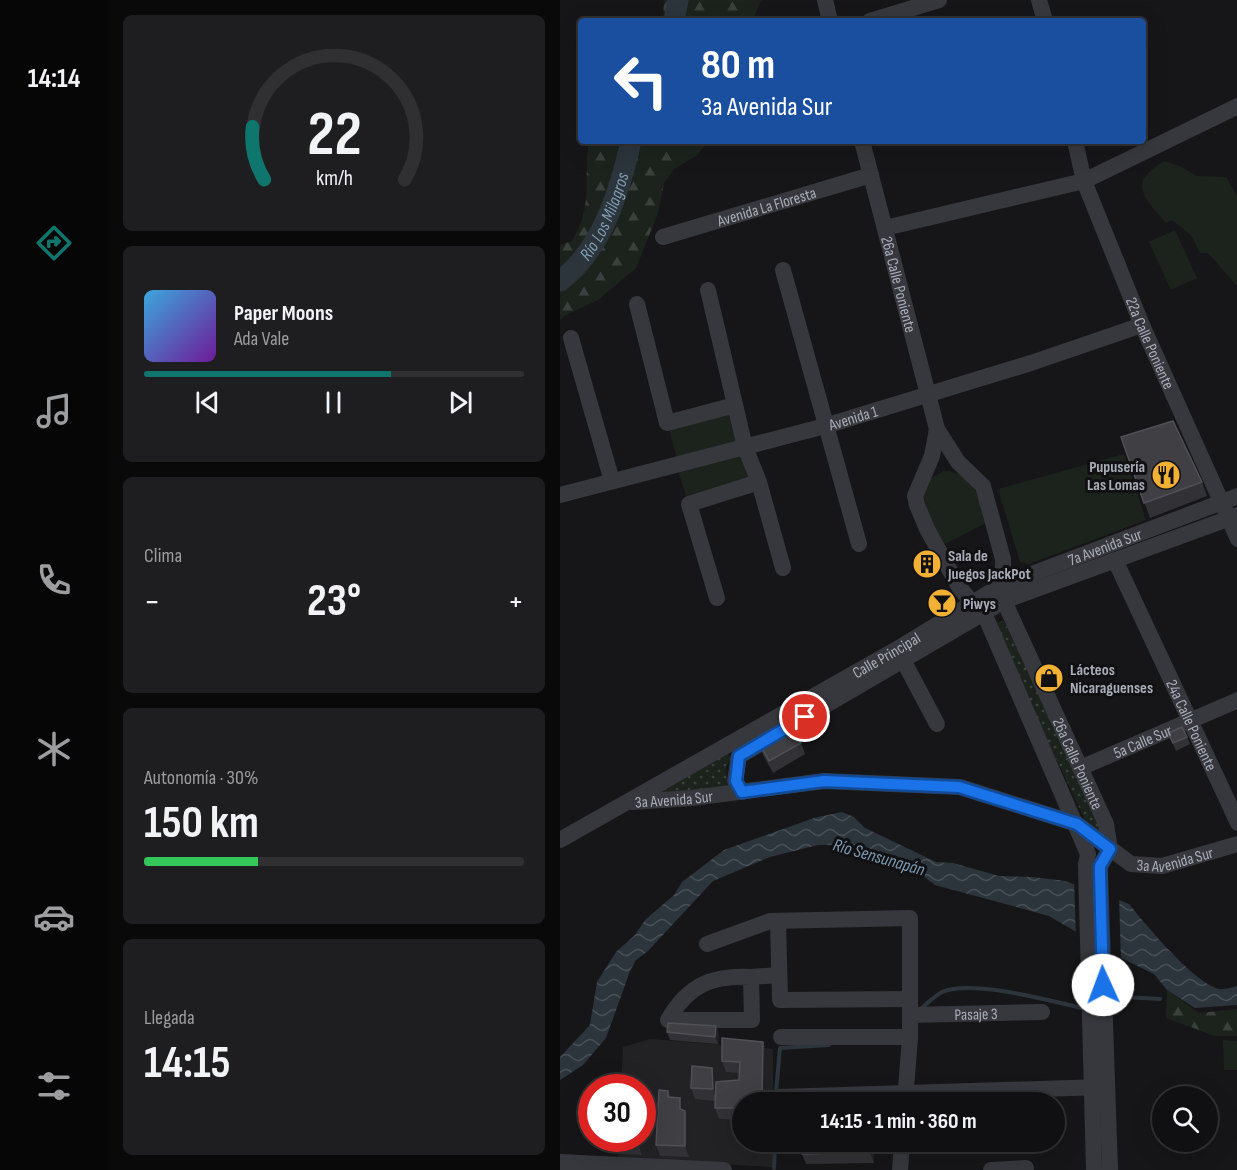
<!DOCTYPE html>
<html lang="es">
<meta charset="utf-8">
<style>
:root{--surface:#101012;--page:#1e1e20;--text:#f1f3f6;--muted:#9c9d9f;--line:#303032;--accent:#0f766e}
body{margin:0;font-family:"Sofia Sans Condensed",sans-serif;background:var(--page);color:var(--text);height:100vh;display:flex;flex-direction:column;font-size:22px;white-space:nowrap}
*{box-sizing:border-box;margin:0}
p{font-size:20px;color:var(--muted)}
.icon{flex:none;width:33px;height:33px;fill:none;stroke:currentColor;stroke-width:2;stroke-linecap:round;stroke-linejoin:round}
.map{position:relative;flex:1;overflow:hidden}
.side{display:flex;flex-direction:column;gap:15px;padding:15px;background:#09090a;width:452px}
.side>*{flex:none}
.guide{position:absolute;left:18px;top:18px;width:568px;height:126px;border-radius:6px;box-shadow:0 6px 24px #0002,0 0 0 2px var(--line);background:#1a4fa0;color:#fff;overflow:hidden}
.buttons{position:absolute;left:592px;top:1086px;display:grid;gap:12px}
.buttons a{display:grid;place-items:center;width:66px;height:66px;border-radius:50%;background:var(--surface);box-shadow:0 6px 24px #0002,0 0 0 2px var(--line);font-size:30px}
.speed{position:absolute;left:18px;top:1074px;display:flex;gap:12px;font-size:30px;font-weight:700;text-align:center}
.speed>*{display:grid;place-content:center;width:78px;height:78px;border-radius:50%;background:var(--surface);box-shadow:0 6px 24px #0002,0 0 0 2px var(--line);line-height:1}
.speed .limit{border:9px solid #d22;background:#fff;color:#111}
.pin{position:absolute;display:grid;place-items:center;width:51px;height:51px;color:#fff;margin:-26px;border:3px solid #fff;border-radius:50%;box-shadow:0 2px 6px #0007}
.me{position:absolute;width:66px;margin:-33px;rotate:358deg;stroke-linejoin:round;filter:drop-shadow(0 0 4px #0008)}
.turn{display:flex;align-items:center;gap:21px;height:126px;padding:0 24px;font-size:27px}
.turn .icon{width:78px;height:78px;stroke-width:2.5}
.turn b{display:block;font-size:42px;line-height:51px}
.big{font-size:45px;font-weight:700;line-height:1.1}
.side .widget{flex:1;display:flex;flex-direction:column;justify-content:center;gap:9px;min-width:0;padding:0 21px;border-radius:9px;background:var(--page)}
.side .dial{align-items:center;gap:0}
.dial svg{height:156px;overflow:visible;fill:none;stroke:var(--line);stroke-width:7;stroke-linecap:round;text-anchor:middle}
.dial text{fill:var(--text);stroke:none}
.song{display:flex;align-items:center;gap:18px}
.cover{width:72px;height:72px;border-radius:9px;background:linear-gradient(135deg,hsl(200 70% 55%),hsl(280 70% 35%))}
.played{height:6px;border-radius:3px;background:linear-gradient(90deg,var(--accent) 65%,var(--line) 65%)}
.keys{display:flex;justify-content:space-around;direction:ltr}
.heat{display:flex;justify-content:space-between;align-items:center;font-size:33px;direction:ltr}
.charge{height:9px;border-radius:4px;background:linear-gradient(90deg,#34c759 30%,var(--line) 0)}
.trip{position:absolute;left:172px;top:1092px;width:333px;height:60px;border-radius:30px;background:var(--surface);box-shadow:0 6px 24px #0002,0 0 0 2px var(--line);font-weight:700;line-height:60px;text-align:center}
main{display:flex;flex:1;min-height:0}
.tabs{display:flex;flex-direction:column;width:108px;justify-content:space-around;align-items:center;background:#060607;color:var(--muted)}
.tabs .icon{width:42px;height:42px}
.tabs .selected{color:var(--accent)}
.tabs b{font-size:27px;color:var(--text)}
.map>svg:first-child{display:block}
</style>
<main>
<nav class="tabs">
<b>14:14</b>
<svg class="icon selected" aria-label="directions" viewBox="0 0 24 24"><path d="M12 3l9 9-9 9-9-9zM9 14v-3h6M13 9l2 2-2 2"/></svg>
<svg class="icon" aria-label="music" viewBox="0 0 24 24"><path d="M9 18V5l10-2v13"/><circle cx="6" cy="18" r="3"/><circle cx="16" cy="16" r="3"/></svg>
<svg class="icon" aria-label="phone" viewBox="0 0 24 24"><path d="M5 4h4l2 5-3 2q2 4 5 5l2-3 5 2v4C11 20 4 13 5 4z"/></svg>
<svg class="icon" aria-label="climate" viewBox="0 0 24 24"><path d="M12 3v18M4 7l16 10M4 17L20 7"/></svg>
<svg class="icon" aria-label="car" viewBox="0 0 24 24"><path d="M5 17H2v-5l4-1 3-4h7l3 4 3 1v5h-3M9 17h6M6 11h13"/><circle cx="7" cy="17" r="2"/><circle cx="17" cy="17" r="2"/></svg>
<svg class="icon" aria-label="filters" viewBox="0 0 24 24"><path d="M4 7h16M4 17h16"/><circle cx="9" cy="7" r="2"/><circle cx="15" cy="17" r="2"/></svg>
</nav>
<section class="side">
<div class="widget dial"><svg viewBox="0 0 100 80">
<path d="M14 69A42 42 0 1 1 86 69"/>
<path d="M14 69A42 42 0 0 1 8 42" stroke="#0f766e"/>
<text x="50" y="56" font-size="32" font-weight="700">22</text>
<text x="50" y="72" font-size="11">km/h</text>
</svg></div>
<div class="widget">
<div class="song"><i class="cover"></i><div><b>Paper Moons</b><p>Ada Vale</p></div></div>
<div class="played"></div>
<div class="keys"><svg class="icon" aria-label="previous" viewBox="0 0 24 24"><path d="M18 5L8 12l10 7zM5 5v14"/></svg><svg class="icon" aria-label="pause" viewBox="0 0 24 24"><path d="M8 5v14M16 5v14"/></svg><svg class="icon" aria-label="next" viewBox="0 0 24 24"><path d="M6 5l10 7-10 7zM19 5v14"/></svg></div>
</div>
<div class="widget"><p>Clima</p>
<div class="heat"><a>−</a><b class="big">23°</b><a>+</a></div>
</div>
<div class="widget"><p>Autonomía · 30%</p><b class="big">150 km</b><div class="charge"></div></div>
<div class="widget"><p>Llegada</p><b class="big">14:15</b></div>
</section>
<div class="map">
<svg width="678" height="1170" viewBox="0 0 678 1170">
<defs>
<pattern id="forest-firs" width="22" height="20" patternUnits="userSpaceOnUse" patternTransform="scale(1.5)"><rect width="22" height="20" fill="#1c231d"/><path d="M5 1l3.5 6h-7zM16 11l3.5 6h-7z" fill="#3a403c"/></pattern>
<pattern id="garden-dots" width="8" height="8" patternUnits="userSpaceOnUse" patternTransform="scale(1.5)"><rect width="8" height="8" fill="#1c231d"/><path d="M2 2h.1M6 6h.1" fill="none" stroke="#3a403c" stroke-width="1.8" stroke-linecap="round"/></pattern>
<pattern id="water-waves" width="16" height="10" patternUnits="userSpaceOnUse" patternTransform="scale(1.5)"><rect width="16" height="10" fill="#2c353c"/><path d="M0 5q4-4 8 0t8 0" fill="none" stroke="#485056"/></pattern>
</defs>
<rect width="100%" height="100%" fill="#161618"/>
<path fill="#222225" d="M90,1039L213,1049V1102H183V1142H213L212,1167L58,1158L59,1139L82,1138V1088L61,1087L63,1047Z"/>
<path fill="#1c231d" d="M604,161L622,167L637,176L666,177L677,196V286L648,253H640L631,235L612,220L606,223C597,212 574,192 585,177C589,171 598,165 604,161Z
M615,230L637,278L611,290L589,242Z
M175,405L183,439L117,458L107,423Z
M185,447L197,475L126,496L116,465Z
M564,454L586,520L469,564L460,562L438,489Z
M383,471C412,470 420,499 428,522L385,544L373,526L362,494L370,479Z
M663,1040L677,1041V1070H664Z"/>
<path fill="url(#forest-firs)" d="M104,0H201L192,21H103Z
M29,141H149L136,156L114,169L104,183L98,213L76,268L38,300L4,316L0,321V245L12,241C34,204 23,181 29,141Z
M607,990L639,1013L677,1009V1036H655L606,1018Z"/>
<path fill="url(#garden-dots)" d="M444,621L540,824V833L530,830L435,631L436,623Z
M162,751L173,757L166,766L167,787L102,798L99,790Z"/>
<path fill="url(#water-waves)" d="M282,812L294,817L305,828L376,862L393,863L439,876L472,877L506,881L554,902L559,900L569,904C586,925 633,982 659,989C664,990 672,987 677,986V1005L635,1008L607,990L594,974L559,957L489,916L375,885L362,875L309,860L278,845H258L210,857L153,881L88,951L76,960L70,971L46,1038L23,1065L0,1080V1057L30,1025L37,982L56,952L75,935L85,920L114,895L122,882L164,850L254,818Z"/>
<path fill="#161618" d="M514,881L554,899L559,897L561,961L516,937Z"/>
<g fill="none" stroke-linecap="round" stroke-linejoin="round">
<path stroke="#2c353c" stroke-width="4" d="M555,999L564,997L600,999
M360,1010C366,1004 375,996 382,992C411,979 491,1001 522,1008
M216,1092L220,1048L269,1045
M214,1168L215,1142"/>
<g stroke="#2c353c" stroke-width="21">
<path d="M114,21L118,0"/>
<path id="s1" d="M0,281C42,250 60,190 71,141"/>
</g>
<g stroke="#37383d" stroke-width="16">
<path d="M265,0L270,21"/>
<path d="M479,0L485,21"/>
<path d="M310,21L379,0"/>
<path id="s2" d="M302,141L377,429L398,462L423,486L443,559C444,576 439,584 444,601L546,824L550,849L540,866V874L550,1170"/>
<path id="s3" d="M515,141L524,181L582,325L678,539"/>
<path d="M325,228L524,181L678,106"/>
<path id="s4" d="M103,237L311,175"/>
<path d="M223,270L299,544"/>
<path d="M148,290L185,447L199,482L223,568"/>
<path d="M77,304L107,423L175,405"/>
<path d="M11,338L52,481"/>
<path d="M377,429L372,456L355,496L357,505L367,529L399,587L427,620L528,854L526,865L534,1170"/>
<path id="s5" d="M0,495L265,426L471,363L582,325"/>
<path id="s6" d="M555,560L678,823"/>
<path d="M157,598L129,504L199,482"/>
<path d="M343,660L377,724"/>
<path d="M179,756L444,601L678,515"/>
<path d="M179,756L175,781L182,792"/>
<path id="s7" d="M520,768L678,700"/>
<path id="s8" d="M72,802L132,798L264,781L400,787L517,824L571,864L602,866L678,844"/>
<path id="s9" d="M0,840L337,649L440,586L678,496"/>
<path d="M218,921L220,1000L350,999"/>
<path d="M147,944L210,921L350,918V1037L345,1102"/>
<path d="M191,977C152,975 128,985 108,1020H192L191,977L219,975"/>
<path id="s10" d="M350,1015L482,1012"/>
<path d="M221,1037H350"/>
<path d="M219,1097L541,1087"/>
<path d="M0,1162L164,1170"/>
<path d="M340,1170L342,1142"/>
<path d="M431,1170L466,1168"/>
</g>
</g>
<path fill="#323236" d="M561,437L642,482L647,496L590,518Z
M608,733L627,737L630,744L616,751Z
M199,743H241L245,754L213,773L203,755Z
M107,1032L159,1033L158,1044L110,1040Z
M203,1042L207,1053L206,1102H183V1125H182L180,1120L159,1119L155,1108V1101L135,1099L131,1088L152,1068L157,1081L179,1080L180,1073L166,1072L162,1061Z
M108,1091L111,1097L124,1109L129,1122V1157L100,1156L96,1145Z
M82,1138V1155L61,1154L56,1143Z
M242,1142H313L314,1163L246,1164L242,1154Z"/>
<path fill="#212124" d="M156,1026L159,1033L158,1044L155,1037Z
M203,1042L207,1053L206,1102H202Z
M152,1068L157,1079V1101L153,1089Z
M120,1098L124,1109V1120L120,1109Z
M125,1111L129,1122V1157L125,1146Z
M78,1138H82V1155L78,1144Z
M310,1142H313L314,1163L310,1152Z"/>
<path fill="#3f3f44" stroke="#4f5156" stroke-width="1.5" d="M613,421L642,482L584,503L561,437Z
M231,725L241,743L209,761L199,743Z
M622,727L627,737L613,743L608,733Z
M108,1023L156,1026L155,1037L107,1032Z
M162,1038L203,1042L202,1102H183V1114H178V1108H155L156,1082L179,1080L180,1062L162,1061Z
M132,1066L152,1068L153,1089L131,1088Z
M99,1090L108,1091V1097L120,1098V1109L125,1111V1146L96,1145Z
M57,1138H78V1144L56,1143Z
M242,1142H310V1152L242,1154Z"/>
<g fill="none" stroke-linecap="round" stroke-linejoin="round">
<g stroke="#114b97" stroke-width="15">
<path id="route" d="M245,717L179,756L176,781L182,792L264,781L399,787L517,824L550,849L540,866V874L543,985"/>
</g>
<use href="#route" stroke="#1a73e8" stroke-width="10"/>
</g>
<defs>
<g id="restaurant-disc" transform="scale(1.5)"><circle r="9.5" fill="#f2b134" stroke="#111113"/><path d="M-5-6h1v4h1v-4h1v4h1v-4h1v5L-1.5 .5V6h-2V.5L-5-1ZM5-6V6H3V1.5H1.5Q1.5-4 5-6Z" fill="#111"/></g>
<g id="building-disc" transform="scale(1.5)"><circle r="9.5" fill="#f2b134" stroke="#111113"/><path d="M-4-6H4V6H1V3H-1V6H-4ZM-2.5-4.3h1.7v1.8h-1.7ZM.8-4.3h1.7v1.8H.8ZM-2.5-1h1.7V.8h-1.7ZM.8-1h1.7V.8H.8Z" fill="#111"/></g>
<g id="bar-disc" transform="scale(1.5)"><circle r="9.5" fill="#f2b134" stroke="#111113"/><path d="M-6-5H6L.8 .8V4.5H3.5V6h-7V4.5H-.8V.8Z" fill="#111"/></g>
<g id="shop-disc" transform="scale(1.5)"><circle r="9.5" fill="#f2b134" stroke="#111113"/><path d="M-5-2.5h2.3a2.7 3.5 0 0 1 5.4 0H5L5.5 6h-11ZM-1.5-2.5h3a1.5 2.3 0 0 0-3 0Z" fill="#111"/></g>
</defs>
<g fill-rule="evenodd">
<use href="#restaurant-disc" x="606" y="475"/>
<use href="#building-disc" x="367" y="564"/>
<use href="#bar-disc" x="382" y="603"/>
<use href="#shop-disc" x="489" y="678"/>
</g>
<g text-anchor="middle" stroke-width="6" stroke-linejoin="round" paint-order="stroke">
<g font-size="16" fill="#a8adb8" stroke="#111113">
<text dy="6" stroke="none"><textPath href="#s4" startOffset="108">Avenida La Floresta</textPath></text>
<text dy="6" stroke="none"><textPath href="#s2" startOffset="148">26a Calle Poniente</textPath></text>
<text dy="6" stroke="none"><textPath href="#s3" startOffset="216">22a Calle Poniente</textPath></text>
<text dy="6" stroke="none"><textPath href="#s5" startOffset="303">Avenida 1</textPath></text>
<text dy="6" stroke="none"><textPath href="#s9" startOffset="620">7a Avenida Sur</textPath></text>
<text dy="6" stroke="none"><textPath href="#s9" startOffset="375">Calle Principal</textPath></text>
<text dy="6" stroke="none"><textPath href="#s6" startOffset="182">24a Calle Poniente</textPath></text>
<text dy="6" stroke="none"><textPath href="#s7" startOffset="68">5a Calle Sur</textPath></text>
<text dy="6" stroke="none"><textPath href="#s2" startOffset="668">26a Calle Poniente</textPath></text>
<text dy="6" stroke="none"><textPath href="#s8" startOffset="42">3a Avenida Sur</textPath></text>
<text dy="6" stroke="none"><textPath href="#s8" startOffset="564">3a Avenida Sur</textPath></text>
<text dy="6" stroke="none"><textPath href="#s10" startOffset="66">Pasaje 3</textPath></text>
</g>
<g font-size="16" font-weight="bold" fill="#a8adb8" stroke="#111113" text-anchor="start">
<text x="585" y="472" text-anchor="end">Pupusería<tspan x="585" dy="18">Las Lomas</tspan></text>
<text x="388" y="561">Sala de<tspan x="388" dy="18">Juegos JackPot</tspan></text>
<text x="403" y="609">Piwys</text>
<text x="510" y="675">Lácteos<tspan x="510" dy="18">Nicaraguenses</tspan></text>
</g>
<g font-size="18" font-style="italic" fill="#7f9bb3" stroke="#111113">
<text dy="6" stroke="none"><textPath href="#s1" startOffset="80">Río Los Milagros</textPath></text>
<text transform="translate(319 857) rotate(16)" y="6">Río Sensunapán</text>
</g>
</g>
</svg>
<div class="buttons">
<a><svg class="icon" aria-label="search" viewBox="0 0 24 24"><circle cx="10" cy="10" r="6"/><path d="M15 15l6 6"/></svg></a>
</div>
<div class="speed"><div class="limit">30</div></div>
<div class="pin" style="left:245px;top:717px;background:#d93025"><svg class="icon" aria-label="arrive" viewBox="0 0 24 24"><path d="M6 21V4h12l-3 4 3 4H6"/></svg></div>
<svg class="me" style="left:543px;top:985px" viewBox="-20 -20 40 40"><circle r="19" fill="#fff"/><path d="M0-13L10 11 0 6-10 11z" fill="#1a73e8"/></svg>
<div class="trip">14:15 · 1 min · 360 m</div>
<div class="guide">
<div class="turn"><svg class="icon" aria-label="left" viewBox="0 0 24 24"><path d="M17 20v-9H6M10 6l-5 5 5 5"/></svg><div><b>80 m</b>3a Avenida Sur</div></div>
</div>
</div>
</main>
